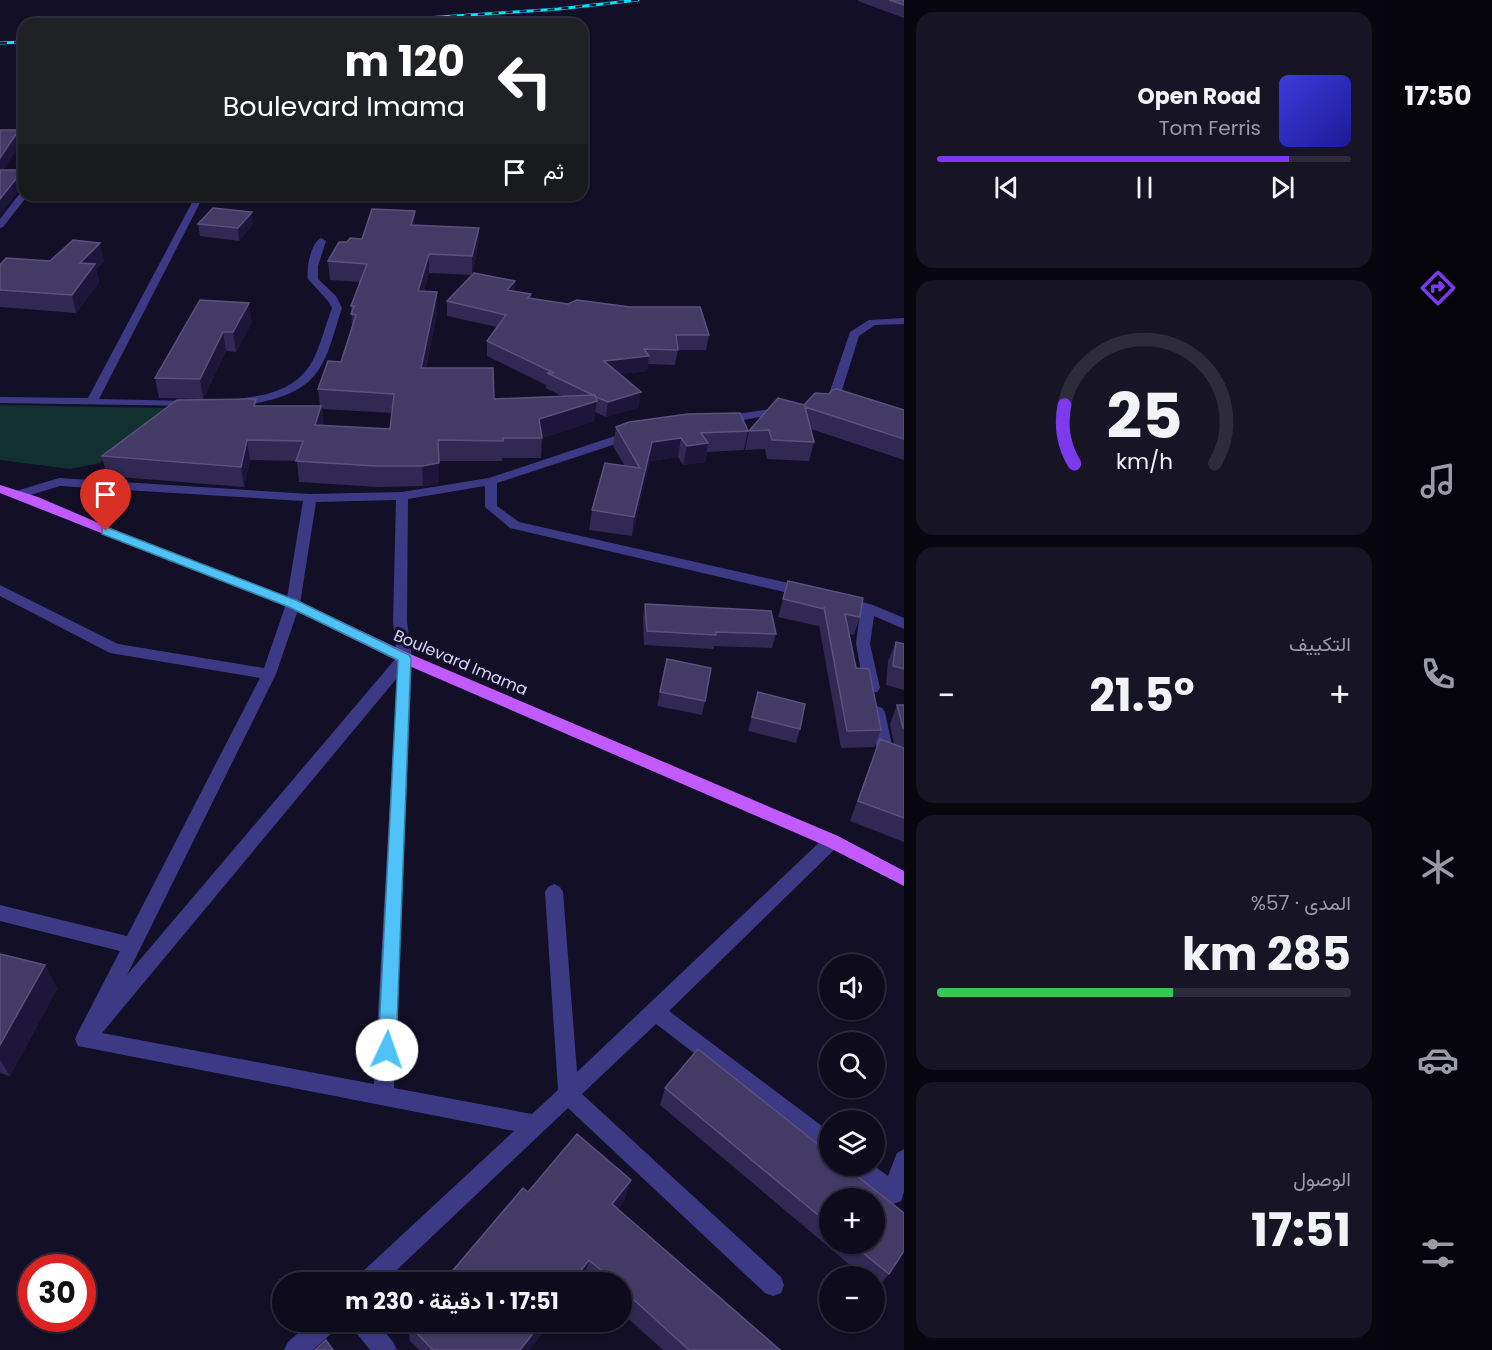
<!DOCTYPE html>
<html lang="ar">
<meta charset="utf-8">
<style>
:root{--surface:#0e0b1c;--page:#171425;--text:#f1f3f6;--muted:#9b9ba3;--line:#2e2b3b;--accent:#7c3aed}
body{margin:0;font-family:Poppins,Vazirmatn,sans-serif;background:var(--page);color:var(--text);direction:rtl;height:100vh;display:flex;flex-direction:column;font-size:22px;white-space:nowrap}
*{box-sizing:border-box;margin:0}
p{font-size:20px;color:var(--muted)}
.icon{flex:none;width:33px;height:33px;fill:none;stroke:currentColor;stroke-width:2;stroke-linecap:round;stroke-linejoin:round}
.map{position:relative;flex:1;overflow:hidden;direction:ltr}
.panel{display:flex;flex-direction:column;gap:12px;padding:12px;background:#08060f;width:480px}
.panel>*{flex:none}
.hud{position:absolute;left:18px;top:18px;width:570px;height:183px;border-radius:18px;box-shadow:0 2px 4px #0004,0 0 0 2px var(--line);direction:rtl;background:#202124;color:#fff;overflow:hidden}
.fabs{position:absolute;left:819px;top:954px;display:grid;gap:12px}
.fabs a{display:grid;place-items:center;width:66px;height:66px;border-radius:50%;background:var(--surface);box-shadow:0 2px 4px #0004,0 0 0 2px var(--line);font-size:30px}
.speed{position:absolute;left:18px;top:1254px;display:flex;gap:12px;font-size:30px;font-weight:700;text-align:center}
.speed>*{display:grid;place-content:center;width:78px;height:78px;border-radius:50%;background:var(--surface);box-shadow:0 2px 4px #0004,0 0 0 2px var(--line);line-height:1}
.speed .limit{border:9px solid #d22;background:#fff;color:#111}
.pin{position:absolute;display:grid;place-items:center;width:51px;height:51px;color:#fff;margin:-62px -26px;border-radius:50% 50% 50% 0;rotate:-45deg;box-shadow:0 0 6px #0007}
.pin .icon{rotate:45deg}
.me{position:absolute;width:66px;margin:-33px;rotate:3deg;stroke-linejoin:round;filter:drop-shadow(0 0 4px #0008)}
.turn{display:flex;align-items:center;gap:21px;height:126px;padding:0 24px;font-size:27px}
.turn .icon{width:78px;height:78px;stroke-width:2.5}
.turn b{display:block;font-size:42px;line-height:51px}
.then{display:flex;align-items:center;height:57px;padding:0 24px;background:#0003;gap:12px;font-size:22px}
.big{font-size:45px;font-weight:700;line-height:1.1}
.panel .widget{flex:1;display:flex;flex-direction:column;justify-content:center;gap:9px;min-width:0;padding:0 21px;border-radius:18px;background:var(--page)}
.panel .dial{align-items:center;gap:0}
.dial svg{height:156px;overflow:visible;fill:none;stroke:var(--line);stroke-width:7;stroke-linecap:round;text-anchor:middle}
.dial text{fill:var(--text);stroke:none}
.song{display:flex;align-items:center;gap:18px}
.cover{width:72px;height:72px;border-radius:9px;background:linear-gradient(135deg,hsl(240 70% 55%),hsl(240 70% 35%))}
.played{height:6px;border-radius:3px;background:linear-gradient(90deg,var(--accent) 85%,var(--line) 85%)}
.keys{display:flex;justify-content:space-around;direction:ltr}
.heat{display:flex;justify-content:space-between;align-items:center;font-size:33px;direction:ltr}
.charge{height:9px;border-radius:4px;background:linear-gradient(90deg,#34c759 57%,var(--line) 0)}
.trip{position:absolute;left:272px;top:1272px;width:360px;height:60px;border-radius:30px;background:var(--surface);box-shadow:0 2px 4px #0004,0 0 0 2px var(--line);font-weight:700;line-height:60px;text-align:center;direction:rtl}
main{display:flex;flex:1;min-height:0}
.tabs{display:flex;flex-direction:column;width:108px;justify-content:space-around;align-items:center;background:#06040b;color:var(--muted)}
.tabs .icon{width:42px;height:42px}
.tabs .current{color:var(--accent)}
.tabs b{font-size:27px;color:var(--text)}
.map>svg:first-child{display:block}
</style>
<main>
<nav class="tabs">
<b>17:50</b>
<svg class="icon current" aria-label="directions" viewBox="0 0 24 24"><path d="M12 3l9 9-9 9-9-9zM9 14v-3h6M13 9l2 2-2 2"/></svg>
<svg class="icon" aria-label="music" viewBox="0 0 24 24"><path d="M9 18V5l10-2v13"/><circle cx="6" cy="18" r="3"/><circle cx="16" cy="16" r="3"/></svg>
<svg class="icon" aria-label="phone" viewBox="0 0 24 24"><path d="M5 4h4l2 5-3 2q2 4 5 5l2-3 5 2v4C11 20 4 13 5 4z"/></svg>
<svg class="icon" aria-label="climate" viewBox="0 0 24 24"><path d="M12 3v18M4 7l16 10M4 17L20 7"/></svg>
<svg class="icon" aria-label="car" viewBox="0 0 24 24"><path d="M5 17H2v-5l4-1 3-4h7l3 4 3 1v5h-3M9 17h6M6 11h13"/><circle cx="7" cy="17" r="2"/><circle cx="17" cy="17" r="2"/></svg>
<svg class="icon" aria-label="filters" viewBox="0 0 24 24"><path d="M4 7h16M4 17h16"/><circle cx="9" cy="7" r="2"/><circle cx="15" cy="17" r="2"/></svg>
</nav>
<section class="panel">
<div class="widget">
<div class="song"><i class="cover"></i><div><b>Open Road</b><p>Tom Ferris</p></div></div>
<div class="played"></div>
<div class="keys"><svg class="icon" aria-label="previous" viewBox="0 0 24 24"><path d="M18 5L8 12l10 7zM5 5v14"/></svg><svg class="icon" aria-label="pause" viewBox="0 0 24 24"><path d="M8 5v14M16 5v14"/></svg><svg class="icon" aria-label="next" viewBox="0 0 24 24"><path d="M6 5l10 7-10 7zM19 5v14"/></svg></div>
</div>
<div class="widget dial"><svg viewBox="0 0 100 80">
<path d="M14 69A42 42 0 1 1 86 69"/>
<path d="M14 69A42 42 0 0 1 9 39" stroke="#7c3aed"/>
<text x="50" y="56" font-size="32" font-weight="700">25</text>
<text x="50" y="72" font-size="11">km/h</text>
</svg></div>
<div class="widget"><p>التكييف</p>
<div class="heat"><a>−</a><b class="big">21.5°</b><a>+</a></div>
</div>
<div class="widget"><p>المدى · 57%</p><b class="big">285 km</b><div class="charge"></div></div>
<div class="widget"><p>الوصول</p><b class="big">17:51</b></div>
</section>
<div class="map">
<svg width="904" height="1350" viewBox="0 0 904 1350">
<rect width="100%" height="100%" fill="#130f26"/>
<path fill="#12302f" d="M0,405L171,408L100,463L70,469L0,460Z"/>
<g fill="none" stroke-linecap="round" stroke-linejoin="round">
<path fill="#3d3a85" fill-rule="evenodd" d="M24,191V195H28L3,227L0,228V219L21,192Z
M196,195H204L99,399L192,401L196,402V406L0,403V397L88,398Z
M321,238L326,241L318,266V279L336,296L342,308C326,356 325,386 270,400C258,403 245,407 233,404V400C245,397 258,397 270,393C316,380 317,348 332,308L328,301L308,279C306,268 311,243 321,238Z
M904,318V324L875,325L859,336L838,403L832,406H822V402L827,400L850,332L869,320Z
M784,407L790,410L788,412L722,424L716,420L722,416Z
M633,430L639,434L637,437L497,483V506L519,522L806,587L813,592L806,597L510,528L485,507V486L408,499L407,622L412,658L394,1088L532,1114L558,1090L545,892L548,887L554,884L560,887L563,892L577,1072L826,836L832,834L838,836L841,841L838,846L669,1011L830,1132V1155L823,1152L656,1024L582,1094L781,1277L784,1285L781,1293L773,1296L765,1293L568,1108L384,1282H357L360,1274L514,1131L78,1046L75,1039L78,1032L120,951L0,921V905L127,936L260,678L110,653L0,596V585L118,644L264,668L286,604L303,501L60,486L17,499L11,495L13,492L59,478L310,494L402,492L489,478ZM396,500L393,622L397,657L127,975L276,674L300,604L316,502ZM397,678L374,1084L102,1033Z
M843,597L873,605L904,618V629L874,616L870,644L880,688L877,692H867L864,688L856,644L860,611L838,605L836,602L838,599Z
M877,706L882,708L885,712L894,755L892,759L886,761L880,759L878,755L869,712L872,708Z
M904,1149V1192L901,1201L893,1204L850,1173L846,1166H874L888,1176L897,1153Z
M310,1322H339L335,1330L313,1350H284L288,1342Z
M350,1322H377L393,1342L397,1350H370L354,1330Z"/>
<path fill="#c25bff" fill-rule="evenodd" d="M0,485L38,497L129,536L298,601L410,654L838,836L904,871V886L826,846L400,662L288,607L0,493Z"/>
<g stroke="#00e5ff" stroke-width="3">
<path id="rail" d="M338,24L558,9L638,0
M0,43L24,42"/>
</g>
<use href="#rail" stroke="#130f26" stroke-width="2" stroke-dasharray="7" stroke-linecap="butt"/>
</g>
<path fill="#312854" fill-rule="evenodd" d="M858,0H904V18L858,1Z
M198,224H253L239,241L200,236Z
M415,225L479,228L478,247L472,275L515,291L531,294L530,299L709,335L706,350H678L675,365L648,364L647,371L619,374L639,407L606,417L595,412L594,421L542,438L541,458H502V461H439V484L423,486L377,487L299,482L297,461L250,460L244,487L107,476L102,456L257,406H320L318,389L341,362L352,327L351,306L360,282L330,280L328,261L347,242ZM429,273L472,275L447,301V316L497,327L487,341V356L546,385V388L562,396L494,399L426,368L437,312V292L424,291ZM322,409L392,413L390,429L323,425Z
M50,261H104L96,269L99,282L76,313L0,307V265Z
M200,300L252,322L236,352L226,351L203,399L159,398L155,378Z
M804,405L904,410V460L811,429L814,442L809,461L767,459L765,449L745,450L749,431Z
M616,427L748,431L744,450L707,452L705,462L683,465L678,457L650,461L632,536L589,530L592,510L625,466L613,446Z
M788,581L860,617L854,635L849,634L856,668L881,730L874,747L841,748L819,625L818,626L778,617Z
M645,604L776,634L772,648L714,646L713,649L644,645L643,618Z
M896,642L904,644V690L886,685L888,661Z
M667,659L705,701L702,715L657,706Z
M758,692L800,729L796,743L748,731Z
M897,705H904V747H902L904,748V842L850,821L872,760L880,739L894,744L890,724Z
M0,954L45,965L57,989L10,1076L0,1073Z
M698,1049L830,1154V1166H844L904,1213V1251L889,1274L877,1288L874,1286V1276H863L660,1105L665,1088ZM830,1198H874V1244H830Z
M528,1192L625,1200L618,1209L780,1350H663L621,1312V1282H589L585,1278Z
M410,1322H551L529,1350H419L410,1341L408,1324Z"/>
<path fill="#1d163a" d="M19,130L22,142L0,175V158Z
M23,170L24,175V184L0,215V199Z
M415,211V229L411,225Z
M252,212L253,224L239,241L238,228Z
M479,228L478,247L472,275V256Z
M100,243L104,261L96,269L99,282L76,313L72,295L80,263Z
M429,254V273L419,310L418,291Z
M515,281V296L507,290Z
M437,292V312L421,388V368Z
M249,303L252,322L236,352L233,332Z
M223,332L226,351L203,399L200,379Z
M649,356L647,371L602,376L604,361Z
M641,392L639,407L606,417L608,402Z
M597,401L594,421L542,438L539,419Z
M321,406L323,426L315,425Z
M681,438L678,457L650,461L632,536L634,517L652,442Z
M247,440L250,460L244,487L241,467Z
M708,443L705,462L683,465L687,446Z
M439,463V484L423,486L422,466Z
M45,965L57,989L10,1076L0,1060V1045Z
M631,1180L625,1200L606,1224L612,1204Z
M589,1260L585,1278L581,1282H572Z
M542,1322H551L529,1350H520Z"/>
<path fill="#433a66" stroke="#5a527e" stroke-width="1.5" d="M889,0H904V5Z
M0,130H19L0,158Z
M0,170H23L0,199Z
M213,208L252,212L238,228L198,224Z
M372,209L415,211L411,225L479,228L472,256L429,254L418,291L437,292L421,368H493L494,399L595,395L597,401L539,419L542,438H503V441L438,440L439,463L422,466H375L296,461L303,441L247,440L241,467L102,456L177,400L256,399L254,406H321L315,425L390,429L394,394L318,389L328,361L341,362L356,315L351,314L354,306H351L367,264L328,261L339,242H347L350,238L362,239Z
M73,240L100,243L80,263L95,264L72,295L0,290V265L6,258L50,261Z
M474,273L515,281L507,290L531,294L528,298L568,304L577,300L630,307H700L709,335H676L678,350L644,349L649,356L604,361L641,392L608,402L596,397L595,395H593L547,373H554L487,341L506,315L447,301Z
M200,300L249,303L233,332H223L200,379L155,378Z
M837,389L904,410V439L805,407L814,442L772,440L769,430L749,431L778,398L804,405L815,393L829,394L832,390Z
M740,413L748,431L701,433L708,443L687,446L681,438L652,442L634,517L592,510L605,463L640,468L616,427L629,422L688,414Z
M788,581L863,598L860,617L845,614L856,668L869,669L881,730L847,731L824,607V609L783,599Z
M645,604L771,611L776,634L716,632V635L647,631Z
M896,642L904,644V669L893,666Z
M667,659L711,668L705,701L660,692Z
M758,692L805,704L800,729L752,717Z
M897,705H904V728H903Z
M880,739L904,748V818L858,801Z
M0,954L45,965L0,1045Z
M698,1049L830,1154V1166H844L904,1213V1251L889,1274L852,1244H874V1198H830V1225L665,1088Z
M577,1134L631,1180L612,1204L780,1350H689L621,1288V1282H615L589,1260L572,1282H443L523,1188L528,1192Z
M410,1322H542L520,1350H433L408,1324Z
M326,1340L333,1350H315Z"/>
<path fill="#4fc3f7" stroke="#337fa1" stroke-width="1.5" d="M106,527L298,601L409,655L411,658L396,1050L393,1056L387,1058L380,1056L378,1050L398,660L289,607L102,534V528Z"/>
<g text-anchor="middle" stroke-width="6" stroke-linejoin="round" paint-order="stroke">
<g font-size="16" fill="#d9d4ff" stroke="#130f26">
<text transform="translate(461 662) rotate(23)" y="6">Boulevard Imama</text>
</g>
</g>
</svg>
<div class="fabs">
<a><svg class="icon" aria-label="sound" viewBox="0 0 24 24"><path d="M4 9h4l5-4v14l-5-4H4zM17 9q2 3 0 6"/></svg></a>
<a><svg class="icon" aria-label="search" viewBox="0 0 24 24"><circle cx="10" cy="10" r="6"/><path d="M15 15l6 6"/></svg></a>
<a><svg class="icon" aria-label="layers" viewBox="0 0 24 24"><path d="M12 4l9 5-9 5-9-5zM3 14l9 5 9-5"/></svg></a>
<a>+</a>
<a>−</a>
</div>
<div class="speed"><div class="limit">30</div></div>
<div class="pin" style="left:106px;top:531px;background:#d93025"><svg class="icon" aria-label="arrive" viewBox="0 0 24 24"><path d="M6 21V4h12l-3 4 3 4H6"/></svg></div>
<svg class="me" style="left:387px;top:1050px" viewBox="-20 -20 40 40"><circle r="19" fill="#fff"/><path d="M0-13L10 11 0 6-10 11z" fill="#4fc3f7"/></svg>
<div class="trip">17:51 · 1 دقيقة · 230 m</div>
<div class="hud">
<div class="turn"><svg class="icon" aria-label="left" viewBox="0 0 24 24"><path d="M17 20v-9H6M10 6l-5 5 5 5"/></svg><div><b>120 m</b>Boulevard Imama</div></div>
<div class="then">ثم<svg class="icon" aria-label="arrive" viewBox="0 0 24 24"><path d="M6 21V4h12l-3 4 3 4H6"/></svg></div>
</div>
</div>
</main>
